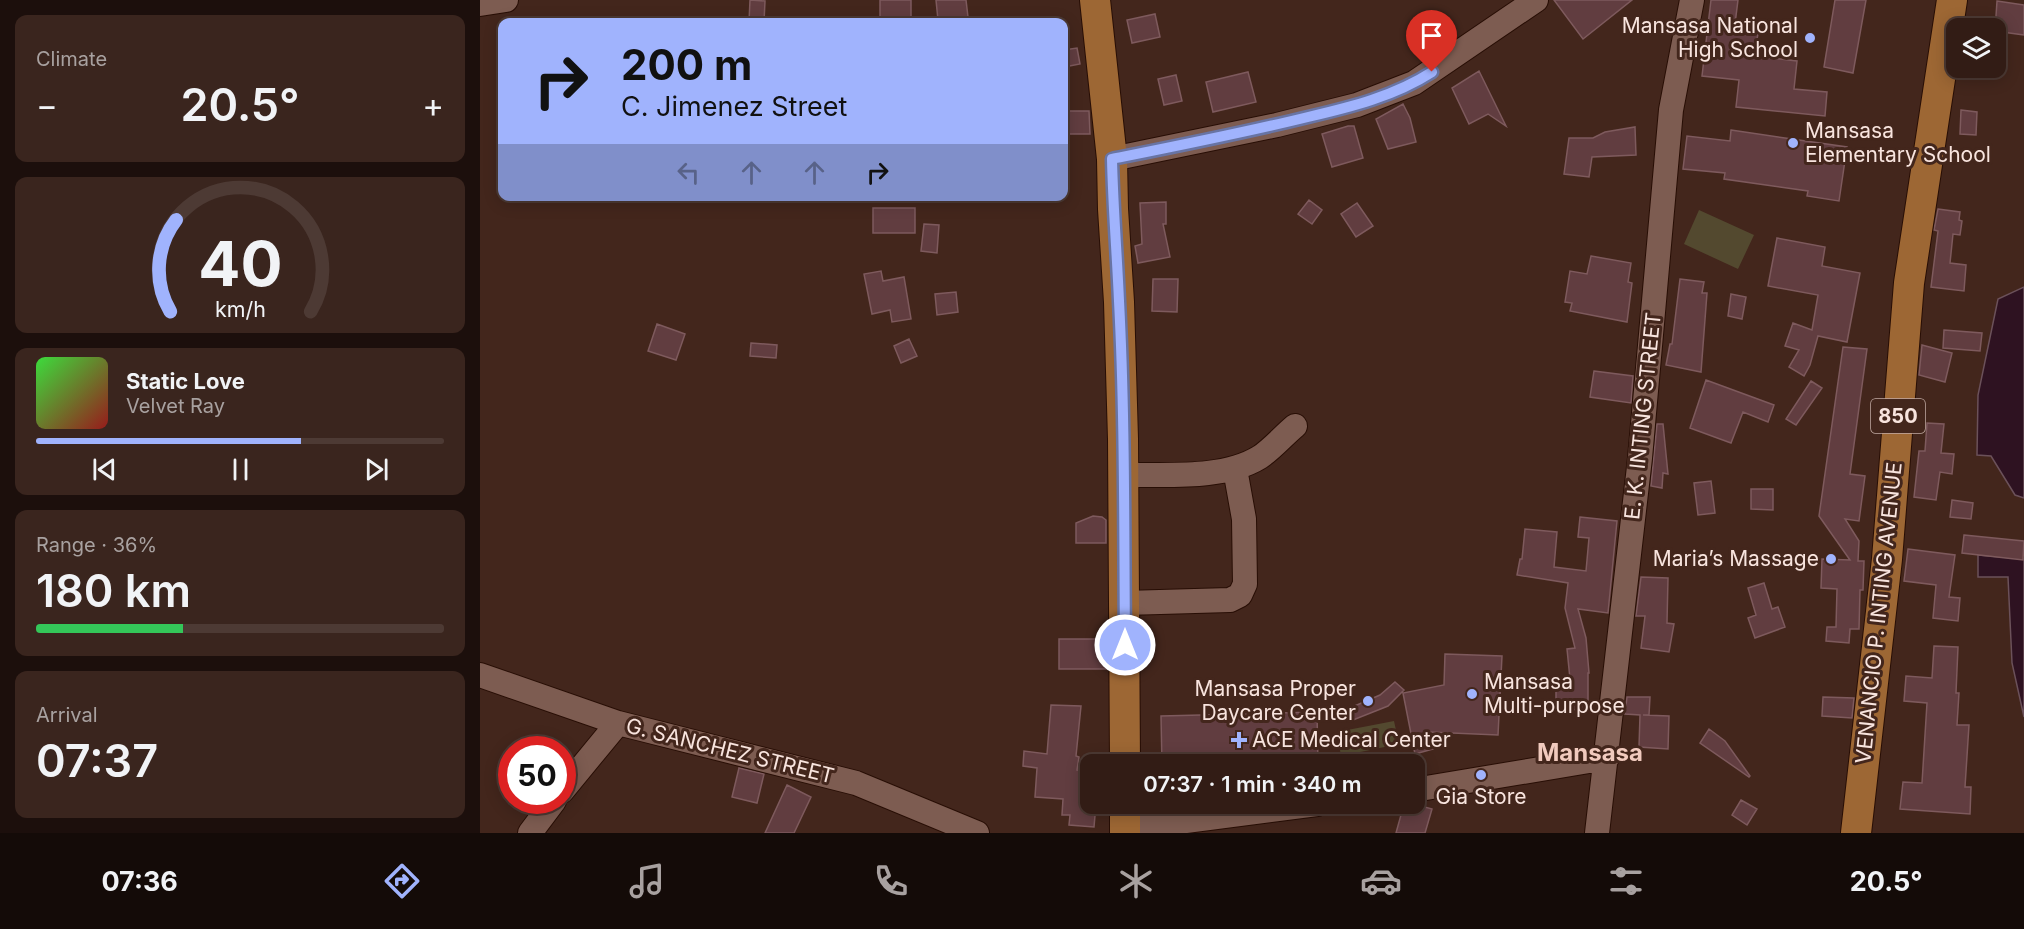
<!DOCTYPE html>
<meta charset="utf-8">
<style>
:root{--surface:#321c15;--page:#3a251e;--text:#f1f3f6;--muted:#a8a1a0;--line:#4d3a34;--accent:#a0b3fd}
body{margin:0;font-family:Inter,sans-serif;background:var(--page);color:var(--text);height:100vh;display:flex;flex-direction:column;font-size:22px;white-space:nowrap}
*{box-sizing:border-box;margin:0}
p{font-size:20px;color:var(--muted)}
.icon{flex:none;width:33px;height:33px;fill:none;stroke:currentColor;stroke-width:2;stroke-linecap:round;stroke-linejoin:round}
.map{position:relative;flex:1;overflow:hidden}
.side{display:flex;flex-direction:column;gap:15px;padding:15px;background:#1c0f0c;width:480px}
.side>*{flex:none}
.top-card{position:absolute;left:18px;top:18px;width:570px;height:183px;border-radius:12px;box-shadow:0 3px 15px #0003,0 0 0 2px var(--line);background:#a0b3fd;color:#111;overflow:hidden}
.buttons{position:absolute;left:1466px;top:18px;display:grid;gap:12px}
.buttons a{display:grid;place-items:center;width:60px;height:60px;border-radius:12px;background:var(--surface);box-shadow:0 3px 15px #0003,0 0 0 2px var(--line);font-size:30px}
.speed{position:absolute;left:18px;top:736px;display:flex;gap:12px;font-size:30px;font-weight:700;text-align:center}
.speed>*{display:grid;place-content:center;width:78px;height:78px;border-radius:50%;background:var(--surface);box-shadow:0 3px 15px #0003,0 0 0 2px var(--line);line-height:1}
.speed .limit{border:9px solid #d22;background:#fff;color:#111}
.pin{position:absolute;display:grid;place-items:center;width:51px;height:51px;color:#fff;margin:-62px -26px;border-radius:50% 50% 50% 0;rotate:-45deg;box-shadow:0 0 6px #0007}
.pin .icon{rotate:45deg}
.me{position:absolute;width:66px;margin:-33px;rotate:0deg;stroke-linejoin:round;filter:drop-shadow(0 0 4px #0008)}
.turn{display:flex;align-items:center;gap:21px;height:126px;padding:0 24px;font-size:27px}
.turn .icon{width:78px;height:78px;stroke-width:2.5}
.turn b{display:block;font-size:42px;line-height:51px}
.lanes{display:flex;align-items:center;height:57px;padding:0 24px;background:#0003;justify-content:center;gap:30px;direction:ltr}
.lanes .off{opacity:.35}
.big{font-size:45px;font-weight:600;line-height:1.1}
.side .card{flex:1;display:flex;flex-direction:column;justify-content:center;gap:9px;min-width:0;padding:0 21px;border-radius:12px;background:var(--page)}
.side .dial{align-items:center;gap:0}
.dial svg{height:156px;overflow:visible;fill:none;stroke:var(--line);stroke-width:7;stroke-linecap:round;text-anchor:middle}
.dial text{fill:var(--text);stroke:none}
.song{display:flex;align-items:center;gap:18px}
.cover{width:72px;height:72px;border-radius:9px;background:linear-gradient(135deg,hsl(120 70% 55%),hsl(0 70% 35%))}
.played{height:6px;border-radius:3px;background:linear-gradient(90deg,var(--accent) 65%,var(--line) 65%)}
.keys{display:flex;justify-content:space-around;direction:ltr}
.heat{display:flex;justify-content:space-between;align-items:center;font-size:33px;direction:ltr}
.charge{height:9px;border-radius:4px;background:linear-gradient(90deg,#34c759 36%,var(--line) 0)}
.trip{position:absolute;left:600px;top:754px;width:345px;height:60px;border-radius:12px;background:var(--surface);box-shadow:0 3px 15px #0003,0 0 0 2px var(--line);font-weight:600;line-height:60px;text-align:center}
.menu{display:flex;height:96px;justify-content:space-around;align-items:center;background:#140b08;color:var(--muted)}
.menu .icon{width:42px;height:42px}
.menu .on{color:var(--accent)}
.menu b{font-size:27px;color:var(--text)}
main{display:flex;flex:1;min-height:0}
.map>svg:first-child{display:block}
</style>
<main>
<section class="side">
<div class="card"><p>Climate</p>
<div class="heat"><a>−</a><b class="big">20.5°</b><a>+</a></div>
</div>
<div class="card dial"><svg viewBox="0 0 100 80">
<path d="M14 69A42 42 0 1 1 86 69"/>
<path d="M14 69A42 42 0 0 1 17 22" stroke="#a0b3fd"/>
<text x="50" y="56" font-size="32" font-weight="700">40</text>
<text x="50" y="72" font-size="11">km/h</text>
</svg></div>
<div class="card">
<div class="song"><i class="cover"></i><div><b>Static Love</b><p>Velvet Ray</p></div></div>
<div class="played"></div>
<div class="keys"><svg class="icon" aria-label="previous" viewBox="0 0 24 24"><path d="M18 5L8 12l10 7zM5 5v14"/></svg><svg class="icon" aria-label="pause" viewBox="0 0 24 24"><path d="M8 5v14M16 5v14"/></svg><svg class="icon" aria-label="next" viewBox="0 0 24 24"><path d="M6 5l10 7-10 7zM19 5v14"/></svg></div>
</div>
<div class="card"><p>Range · 36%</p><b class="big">180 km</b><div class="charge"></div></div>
<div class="card"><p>Arrival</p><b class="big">07:37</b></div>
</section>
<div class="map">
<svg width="1544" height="833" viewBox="0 0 1544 833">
<rect width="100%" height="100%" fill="#43261c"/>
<path fill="#53492f" d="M1219,210L1274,235L1258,269L1204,244Z
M914,721L919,744L861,756L857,732Z"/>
<path fill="#2e1221" stroke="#6b515a" stroke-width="1.5" d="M1544,287V498L1535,495L1511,456L1497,455L1498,395L1518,299Z
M1498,555L1544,559V717L1532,663L1528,577H1498Z"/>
<path fill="#613d40" stroke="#7e5a5d" stroke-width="1.5" d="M270,0L285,1L284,22H269Z
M400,0H431V18L400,19Z
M456,0H486L488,17L458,20Z
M1074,0H1152L1103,39Z
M1231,0H1258L1255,24L1279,28L1274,56L1317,61L1314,89L1347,92L1345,116L1256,107L1259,80L1222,76Z
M1355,0H1386L1373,73L1344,67Z
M1517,1L1544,5V35L1515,31Z
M675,14L680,37L652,43L647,20Z
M597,48L600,64L584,67V50Z
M999,71L1026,126L1008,114L989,124L972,88Z
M768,72L776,102L733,112L726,82Z
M696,75L702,101L684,105L678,79Z
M923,104L930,118L936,142L908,149L896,119Z
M1481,110L1497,112L1496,135L1480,134Z
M584,111H609L610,134H584Z
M868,126H874L883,158L852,167L842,134Z
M1155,127L1156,155L1112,157L1109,177L1084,174L1089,138H1113L1125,132Z
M1251,130L1367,147L1359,201L1327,196L1328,191L1244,179L1245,173L1203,169L1207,136L1250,141Z
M829,200L842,210L832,224L818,214Z
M686,202V224H683L690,257L658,263L655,246L662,244L660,203Z
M877,203L893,226L876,237L861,214Z
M393,208H435V233H393Z
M1458,209L1480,212L1479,220L1482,221L1480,235L1473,234L1470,263L1486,265L1484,291L1451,287L1458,231L1454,230Z
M444,224L459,225L457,253L441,251Z
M1297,238L1345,247L1342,266L1380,273L1367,342L1338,336L1330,365L1324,376L1309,367L1319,350L1305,346L1313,323L1332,330L1338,295L1288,286Z
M1111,256L1151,263L1148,282L1152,283L1147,322L1090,311L1092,303L1085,302L1090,271L1107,274Z
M401,271L403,281L424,277L431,319L412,322L410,310L392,314L384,274Z
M673,279H698L697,312L672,311Z
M1200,279L1224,282L1222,293H1227L1221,372L1186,365L1190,344H1192Z
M476,292L478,312L457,315L455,294Z
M1251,294L1266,297L1262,319L1248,316Z
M177,324L205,334L196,360L168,351Z
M1464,330L1502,333L1500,351L1463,348Z
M429,339L437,356L421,363L414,346Z
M271,343L297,345L296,358L270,356Z
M1442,345L1472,353L1465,382L1439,375Z
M1363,347L1387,349L1370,474L1385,476L1379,521L1365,519L1379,541L1378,561H1384L1383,590H1380L1379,629H1370L1369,643L1346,641L1347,627H1356L1357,589L1341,588L1342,559L1370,560L1339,516Z
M1114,371L1153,376L1151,403L1110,397Z
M1226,380L1294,405L1288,422L1263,412L1251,443L1210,428Z
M1331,381L1342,388L1316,425L1306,419Z
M1447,423L1464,424L1461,453L1474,454L1472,474L1460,472L1456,500L1434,497L1439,451H1445Z
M1177,424H1183L1188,474L1183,473L1182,488L1171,486Z
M1231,481L1235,513L1218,515L1214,483Z
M1271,489H1293V510L1271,509Z
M1472,500L1493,503L1491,519L1470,517Z
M613,516L622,517L626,520V543H596V523Z
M1100,517L1137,521L1128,613L1098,609L1106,638L1109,673H1108V710L1076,709V678L1090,679L1087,649L1095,648L1085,608L1088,583L1037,575L1040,559H1042L1045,529L1077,532L1074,567L1106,571L1109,538L1098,537Z
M1484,535L1544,541L1543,560L1482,553Z
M1428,549L1475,555L1469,597L1480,598L1478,621L1453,618L1456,585L1424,581Z
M1161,577L1188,578L1187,623L1194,624L1189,652L1161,648L1165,616H1156Z
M1284,583L1292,609L1298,607L1305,627L1275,638L1268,618L1276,615L1268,588Z
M579,639H627V669H579Z
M1454,646L1478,647L1476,693H1479L1477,725H1489L1485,787H1491L1490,814L1420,809L1423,782L1442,783L1447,703L1424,701L1426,676L1452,678Z
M965,654L1022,656L1018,735L949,732L953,749L935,754L923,693L964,685Z
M915,682L924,690L908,706L873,720L870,708L900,695Z
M1147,697H1170L1169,715H1163L1189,716L1188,749L1159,747L1160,715L1145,714Z
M1343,697L1374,698L1372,718L1342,716Z
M571,705L601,706L596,756L599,757L597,770L610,771V804H616L614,827L589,825L590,815H582L583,799L555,797L557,768L543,766L544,751L567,754Z
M837,712L838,765H682L681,716Z
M1229,729L1245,741L1270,776L1269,777L1220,743Z
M259,768L284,774L277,803L252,797Z
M307,785L331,797L314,833H285Z
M1261,800L1277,809L1267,825L1252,815Z
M924,804H934L952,809L945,833H916Z"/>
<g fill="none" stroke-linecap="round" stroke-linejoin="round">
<g stroke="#280e05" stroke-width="26">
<path id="minor" d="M0,4L26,0
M632,159L797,125L877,105L934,83L1056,0
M644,475C686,474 743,480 780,457C792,449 803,436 815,426
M645,603L750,600L760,595L765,584L764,519L755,469
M0,675L138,723L376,783L497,833
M934,790L1127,758
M82,791L138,723
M645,829L837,804
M50,833L74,801
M1117,833L1160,458L1191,110L1212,0"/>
</g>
<g stroke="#280e05" stroke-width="32">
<path id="major" d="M615,0L632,159L633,209L639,302L643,439L645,765
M645,833V804
M1376,833L1407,559L1429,283L1472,0"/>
</g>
<use href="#minor" stroke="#7d5c51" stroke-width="24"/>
<use href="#major" stroke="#9d6734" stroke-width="30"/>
</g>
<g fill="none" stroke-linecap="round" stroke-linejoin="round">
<g stroke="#6874a4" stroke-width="15">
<path id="route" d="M645,645C644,530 645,415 639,301C637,254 633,207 632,159C697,146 763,133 828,117C871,107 915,96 952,72"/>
</g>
<use href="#route" stroke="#a0b3fd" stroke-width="10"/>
</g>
<g fill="#a0b3fd" stroke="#43261c" stroke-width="2">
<circle cx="1330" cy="38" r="6"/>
<circle cx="1313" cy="143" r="6"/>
<circle cx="1351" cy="559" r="6"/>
<circle cx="992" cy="694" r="6"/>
<circle cx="888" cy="701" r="6"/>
<path d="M756 731h6v6h6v6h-6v6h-6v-6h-6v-6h6z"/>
<circle cx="1001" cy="775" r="6"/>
</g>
<g text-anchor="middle" stroke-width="6" stroke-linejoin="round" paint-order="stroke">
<rect fill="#43261c" stroke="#c2aba4" stroke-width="1.5" x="1391" y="399" width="54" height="34" rx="4.5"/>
<g font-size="20" font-weight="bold" fill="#f8e4de">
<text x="1418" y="423">850</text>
</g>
<g font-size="21" fill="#f8e4de" stroke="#43261c" text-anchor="end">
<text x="1318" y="33">Mansasa National<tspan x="1318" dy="24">High School</tspan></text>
<text x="1325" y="138" text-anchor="start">Mansasa<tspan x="1325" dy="24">Elementary School</tspan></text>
<text x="1339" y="566">Maria’s Massage</text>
<text x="1004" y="689" text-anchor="start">Mansasa<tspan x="1004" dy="24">Multi-purpose</tspan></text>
<text x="876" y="696">Mansasa Proper<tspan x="876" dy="24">Daycare Center</tspan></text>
<text x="772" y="747" text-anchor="start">ACE Medical Center</text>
<text x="1001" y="804" text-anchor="middle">Gia Store</text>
</g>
<g font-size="21" fill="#f8e4de" stroke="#43261c">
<text transform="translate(1163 416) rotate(-84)" y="7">E. K. INTING STREET</text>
<text transform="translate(1399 613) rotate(-84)" y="7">VENANCIO P. INTING AVENUE</text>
<text transform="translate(250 751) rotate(14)" y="7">G. SANCHEZ STREET</text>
</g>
<g font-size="24" font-weight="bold" fill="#f1cabe" stroke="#43261c">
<text x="1110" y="761">Mansasa</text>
</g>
</g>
</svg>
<div class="buttons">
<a><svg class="icon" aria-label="layers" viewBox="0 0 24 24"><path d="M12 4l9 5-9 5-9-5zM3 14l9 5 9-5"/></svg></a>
</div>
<div class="speed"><div class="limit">50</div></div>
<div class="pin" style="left:952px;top:72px;background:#d93025"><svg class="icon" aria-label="arrive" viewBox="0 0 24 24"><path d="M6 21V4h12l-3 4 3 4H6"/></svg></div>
<svg class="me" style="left:645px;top:645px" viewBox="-20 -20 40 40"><circle r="17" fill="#a0b3fd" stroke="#fff" stroke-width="3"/><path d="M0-11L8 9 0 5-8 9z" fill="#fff"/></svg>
<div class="trip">07:37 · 1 min · 340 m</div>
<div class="top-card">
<div class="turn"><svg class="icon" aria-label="right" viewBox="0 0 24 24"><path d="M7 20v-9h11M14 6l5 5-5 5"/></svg><div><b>200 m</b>C. Jimenez Street</div></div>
<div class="lanes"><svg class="icon off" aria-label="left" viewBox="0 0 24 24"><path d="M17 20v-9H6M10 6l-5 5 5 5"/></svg><svg class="icon off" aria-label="ahead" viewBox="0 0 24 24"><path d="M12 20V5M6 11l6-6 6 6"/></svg><svg class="icon off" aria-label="ahead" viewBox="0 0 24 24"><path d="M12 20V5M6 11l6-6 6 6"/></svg><svg class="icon" aria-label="right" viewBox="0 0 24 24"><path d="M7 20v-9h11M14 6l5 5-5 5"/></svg></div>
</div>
</div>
</main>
<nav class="menu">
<b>07:36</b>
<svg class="icon on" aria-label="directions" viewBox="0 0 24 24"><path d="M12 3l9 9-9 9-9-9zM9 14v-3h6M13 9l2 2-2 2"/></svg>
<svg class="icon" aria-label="music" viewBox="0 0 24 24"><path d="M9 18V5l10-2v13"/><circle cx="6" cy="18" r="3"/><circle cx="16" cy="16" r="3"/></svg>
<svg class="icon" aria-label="phone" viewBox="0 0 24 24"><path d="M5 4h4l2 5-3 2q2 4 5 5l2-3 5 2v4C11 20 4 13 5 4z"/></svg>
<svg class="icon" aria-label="climate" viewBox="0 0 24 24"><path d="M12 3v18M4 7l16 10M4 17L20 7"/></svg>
<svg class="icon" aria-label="car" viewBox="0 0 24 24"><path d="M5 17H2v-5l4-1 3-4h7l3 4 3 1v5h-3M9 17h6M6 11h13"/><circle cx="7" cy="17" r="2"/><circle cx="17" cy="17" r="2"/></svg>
<svg class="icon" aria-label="filters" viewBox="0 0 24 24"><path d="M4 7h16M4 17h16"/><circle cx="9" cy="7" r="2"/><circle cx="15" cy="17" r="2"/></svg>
<b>20.5°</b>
</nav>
